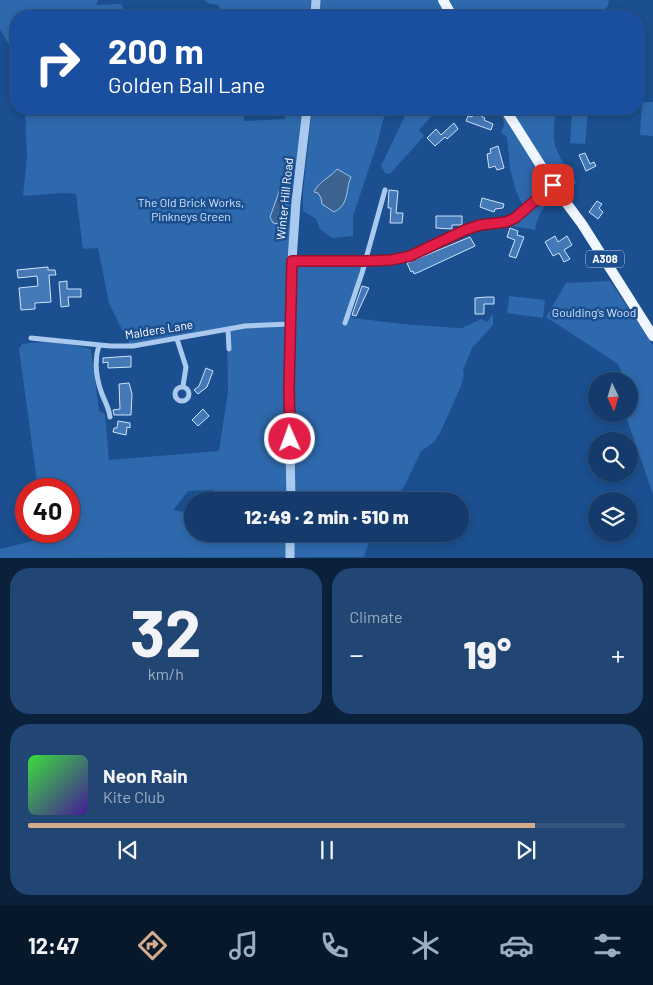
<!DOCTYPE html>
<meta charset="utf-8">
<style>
:root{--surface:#143b6b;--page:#214673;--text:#f1f3f6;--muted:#9dadc1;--line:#33557e;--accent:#d6ab8b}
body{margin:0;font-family:Barlow,sans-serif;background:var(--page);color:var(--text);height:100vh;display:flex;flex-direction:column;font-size:19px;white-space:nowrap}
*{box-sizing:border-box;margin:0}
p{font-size:16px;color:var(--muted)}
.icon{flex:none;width:28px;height:28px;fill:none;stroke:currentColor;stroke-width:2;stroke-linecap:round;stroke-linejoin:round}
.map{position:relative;height:558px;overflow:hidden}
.side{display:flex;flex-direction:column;gap:10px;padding:10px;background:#0b203b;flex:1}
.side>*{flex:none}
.banner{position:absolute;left:10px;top:10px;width:634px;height:105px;border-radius:20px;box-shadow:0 2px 8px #0003,0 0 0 1px var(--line);background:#1a4fa0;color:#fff;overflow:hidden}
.needle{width:32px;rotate:176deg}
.buttons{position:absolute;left:588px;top:372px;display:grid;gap:10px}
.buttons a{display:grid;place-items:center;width:50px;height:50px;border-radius:50%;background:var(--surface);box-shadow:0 2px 8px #0003,0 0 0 1px var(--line);font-size:25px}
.speed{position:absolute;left:15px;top:478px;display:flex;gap:10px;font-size:25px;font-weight:700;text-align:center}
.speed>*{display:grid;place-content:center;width:65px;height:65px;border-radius:50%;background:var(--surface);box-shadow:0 2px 8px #0003,0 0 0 1px var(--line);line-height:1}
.speed .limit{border:8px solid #d22;background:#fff;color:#111}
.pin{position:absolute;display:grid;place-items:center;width:42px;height:42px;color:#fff;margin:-21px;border-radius:10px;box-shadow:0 2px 8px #0006}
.me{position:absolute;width:55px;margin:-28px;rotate:358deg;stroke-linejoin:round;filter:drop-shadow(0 0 4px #0008)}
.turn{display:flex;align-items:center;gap:18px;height:105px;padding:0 15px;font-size:22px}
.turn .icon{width:65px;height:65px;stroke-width:2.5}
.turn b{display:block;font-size:35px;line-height:42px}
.big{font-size:38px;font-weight:800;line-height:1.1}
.side .tile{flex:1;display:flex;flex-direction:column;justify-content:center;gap:8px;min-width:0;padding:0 18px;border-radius:20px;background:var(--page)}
.side .dial{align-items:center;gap:0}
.dial b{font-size:65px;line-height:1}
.song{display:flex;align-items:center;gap:15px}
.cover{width:60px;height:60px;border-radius:8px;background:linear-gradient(135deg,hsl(120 70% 55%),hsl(260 70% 35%))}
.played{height:5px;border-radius:2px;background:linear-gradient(90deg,var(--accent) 85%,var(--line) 85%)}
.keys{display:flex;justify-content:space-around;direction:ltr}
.heat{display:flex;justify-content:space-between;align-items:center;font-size:28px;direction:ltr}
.side .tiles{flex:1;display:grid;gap:10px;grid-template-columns:1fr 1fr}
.tile:last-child{grid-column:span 2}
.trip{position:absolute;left:184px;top:492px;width:285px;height:50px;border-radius:25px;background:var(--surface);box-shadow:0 2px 8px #0003,0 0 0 1px var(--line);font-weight:800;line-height:50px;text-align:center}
.tabs{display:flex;height:80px;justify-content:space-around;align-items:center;background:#08182b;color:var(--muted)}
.tabs .icon{width:35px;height:35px}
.tabs .on{color:var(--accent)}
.tabs b{font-size:22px;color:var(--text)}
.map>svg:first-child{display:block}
</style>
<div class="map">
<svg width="653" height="558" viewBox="0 0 653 558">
<rect width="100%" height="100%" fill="#1b4f8f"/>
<path fill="#2e69ad" d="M0,0H98L96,5L121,4L126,14L173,13V16H16V58L0,29Z
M204,0H312L311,16H217L220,10L218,5L210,4Z
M320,0H609L608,5L602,16H319Z
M642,102H653V136L640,135Z
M25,109H243L244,121L285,119L286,109H304L286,321L227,329L130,346L109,303L98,248L83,249L76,194L64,193L23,196L27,158Z
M312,109H388L383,120L378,141L353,216V236L332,238L320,229L316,219L303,211V192Z
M408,109H438L419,130L424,136L390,174L385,173L381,166Z
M490,109H557C548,147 558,153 577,183C557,192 538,207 535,230L505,225L520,219L526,213L516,191L510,169L507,137L501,133L504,125L503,118Z
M572,112L588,113L585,144L570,143Z
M300,263H359L368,264L349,313L353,318L402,324L457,328H462L481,319L487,322L493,314V325L472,348L463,370L464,375L461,386L440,433L434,442L421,451L405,485L394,501H214V490L188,491L173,510L192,514V534H372L364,557L0,558V549L44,538L43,531H69V489H38L19,349L22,344C46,340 68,344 91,349L99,411L105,414L109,460L219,451L228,392L227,330L287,322L294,269Z
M610,281L653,345V494L625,414H629C629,407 631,401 631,395C631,391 629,386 629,381H625L618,364L546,317L566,283Z
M509,296L545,300L543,318L507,313Z"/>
<path fill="#3c6290" stroke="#9cc4f0" d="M337,169L351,177C345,190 350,204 334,212L322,204L321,198L318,193L314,192C319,181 330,178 337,169Z
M289,188L286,202L287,219L281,224L273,223L270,217L280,189Z"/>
<path fill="#4478b7" stroke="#cfe3fa" d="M475,112L482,114L481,116L485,118L484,120L493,124L491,130L466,121L468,116L472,117Z
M454,123L458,129L447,139L445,137L435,146L427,138L436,129L441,135Z
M498,146L504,168L497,170L495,166L489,168L487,154L491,153L490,149Z
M585,153L590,164L594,162L596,166L586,171L579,155Z
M389,190L398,191L396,213H403L402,223H390L391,208H388Z
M482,198L504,204L503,208L495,209L494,212L480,207Z
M597,201L602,204L599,208L603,212L598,219L589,212Z
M436,216H462V225H452V229L436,228Z
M510,228L518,231L517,235L524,237L516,258L509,256L515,240L507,237Z
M555,236L558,242L567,236L572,245L564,250L570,259L564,262L559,253L553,256L545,242Z
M470,237L475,246L419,272L414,274L413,271L411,272L407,263Z
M48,267V270H55L56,275H49L51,302L35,303V309L21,310L19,288L38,286L37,276L18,278L17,270Z
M67,281V289H81V297H68L69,306L61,307L59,282Z
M362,286L369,288L356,316L352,315Z
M487,297H494V304H484V314H475V298Z
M131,356V367L108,368V362L103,363V358Z
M206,368L213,371L207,387L198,394L194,390L199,386Z
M129,383L132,394L131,415H114L113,410L120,409L119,384Z
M203,409L209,416L198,426L192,420Z
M118,421L130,423V428L127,427L126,435L113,432L114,428H117Z"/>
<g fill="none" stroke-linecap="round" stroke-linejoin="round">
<path stroke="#a9c9ee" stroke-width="5" d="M292,261H366L391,260L409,256L465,230L480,225L506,222L515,218L553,185
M345,323L362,273L385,190
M228,329L229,349
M31,338L110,346H133L245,326L290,324
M177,339L186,367L183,386
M99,345C94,361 96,378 102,394C105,402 109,408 110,417
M175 394a7 7 0 1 1 14 0a7 7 0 1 1-14 0Z"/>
<path stroke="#a9c9ee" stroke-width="9" d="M315,16L316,0
M291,501L289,388L292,261L296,202L307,109
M290,558V534"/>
<path stroke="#f0f6ff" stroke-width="10" d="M443,0L452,16
M505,109L553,185L582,224L653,336"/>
</g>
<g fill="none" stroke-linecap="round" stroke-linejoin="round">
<g stroke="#92132f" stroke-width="12">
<path id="route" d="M290,439L289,388L292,261H366L391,260L410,256L465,230L480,225L506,222L515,218L553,185"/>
</g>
<use href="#route" stroke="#e11d48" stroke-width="9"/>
</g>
<g text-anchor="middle" stroke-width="5" stroke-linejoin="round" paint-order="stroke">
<rect fill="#1b4f8f" stroke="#bbcadd" stroke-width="1" x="586" y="250.5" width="38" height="17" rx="4"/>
<g font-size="11" font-weight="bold" fill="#fff">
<text x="605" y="263">A308</text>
</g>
<g font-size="12" fill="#fff" stroke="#1b4f8f">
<text transform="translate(285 199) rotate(-84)" y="4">Winter Hill Road</text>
<text transform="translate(159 330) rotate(-9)" y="4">Malders Lane</text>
</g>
<g font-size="12" fill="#cfe3fa" stroke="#1b4f8f">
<text x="191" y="207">The Old Brick Works,<tspan x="191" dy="14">Pinkneys Green</tspan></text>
<text x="594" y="317">Goulding's Wood</text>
</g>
</g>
</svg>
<div class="buttons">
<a><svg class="needle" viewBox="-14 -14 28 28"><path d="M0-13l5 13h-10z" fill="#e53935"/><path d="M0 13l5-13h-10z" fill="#9dadc1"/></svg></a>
<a><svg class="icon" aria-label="search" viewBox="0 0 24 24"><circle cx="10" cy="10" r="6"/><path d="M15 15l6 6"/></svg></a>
<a><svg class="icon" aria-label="layers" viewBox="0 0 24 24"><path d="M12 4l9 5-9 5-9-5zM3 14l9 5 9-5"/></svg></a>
</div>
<div class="speed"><div class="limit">40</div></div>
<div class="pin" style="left:553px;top:185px;background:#d93025"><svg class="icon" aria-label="arrive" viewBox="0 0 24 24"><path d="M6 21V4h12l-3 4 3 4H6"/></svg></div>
<svg class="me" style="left:290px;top:439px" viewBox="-20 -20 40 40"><circle r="17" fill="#e11d48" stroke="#fff" stroke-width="3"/><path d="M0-11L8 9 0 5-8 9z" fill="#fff"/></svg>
<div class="trip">12:49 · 2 min · 510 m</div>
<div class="banner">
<div class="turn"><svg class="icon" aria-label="right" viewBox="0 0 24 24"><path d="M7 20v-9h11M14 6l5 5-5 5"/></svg><div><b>200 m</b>Golden Ball Lane</div></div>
</div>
</div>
<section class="side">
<div class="tiles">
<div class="tile dial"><b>32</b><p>km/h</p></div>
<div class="tile"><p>Climate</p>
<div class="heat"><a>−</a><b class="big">19°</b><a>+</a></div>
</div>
<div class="tile">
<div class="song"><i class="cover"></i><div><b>Neon Rain</b><p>Kite Club</p></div></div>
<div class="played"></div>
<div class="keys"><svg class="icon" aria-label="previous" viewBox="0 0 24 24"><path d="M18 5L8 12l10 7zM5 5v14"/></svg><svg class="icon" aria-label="pause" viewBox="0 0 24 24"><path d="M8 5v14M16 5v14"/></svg><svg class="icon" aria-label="next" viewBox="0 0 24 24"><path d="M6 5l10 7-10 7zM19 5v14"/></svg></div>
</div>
</div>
</section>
<nav class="tabs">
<b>12:47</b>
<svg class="icon on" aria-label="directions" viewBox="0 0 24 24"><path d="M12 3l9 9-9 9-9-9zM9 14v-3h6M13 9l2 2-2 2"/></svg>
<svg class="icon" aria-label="music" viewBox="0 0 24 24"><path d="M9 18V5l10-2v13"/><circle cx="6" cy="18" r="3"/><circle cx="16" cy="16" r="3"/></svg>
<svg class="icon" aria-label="phone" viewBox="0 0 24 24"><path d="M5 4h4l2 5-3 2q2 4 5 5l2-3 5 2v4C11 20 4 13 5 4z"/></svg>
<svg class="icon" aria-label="climate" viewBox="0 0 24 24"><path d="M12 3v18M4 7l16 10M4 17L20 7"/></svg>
<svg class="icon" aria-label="car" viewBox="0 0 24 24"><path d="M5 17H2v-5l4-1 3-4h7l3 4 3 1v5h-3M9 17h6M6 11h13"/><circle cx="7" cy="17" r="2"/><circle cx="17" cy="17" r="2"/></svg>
<svg class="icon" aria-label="filters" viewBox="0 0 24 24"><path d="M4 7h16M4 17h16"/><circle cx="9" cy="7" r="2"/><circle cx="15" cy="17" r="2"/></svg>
</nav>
